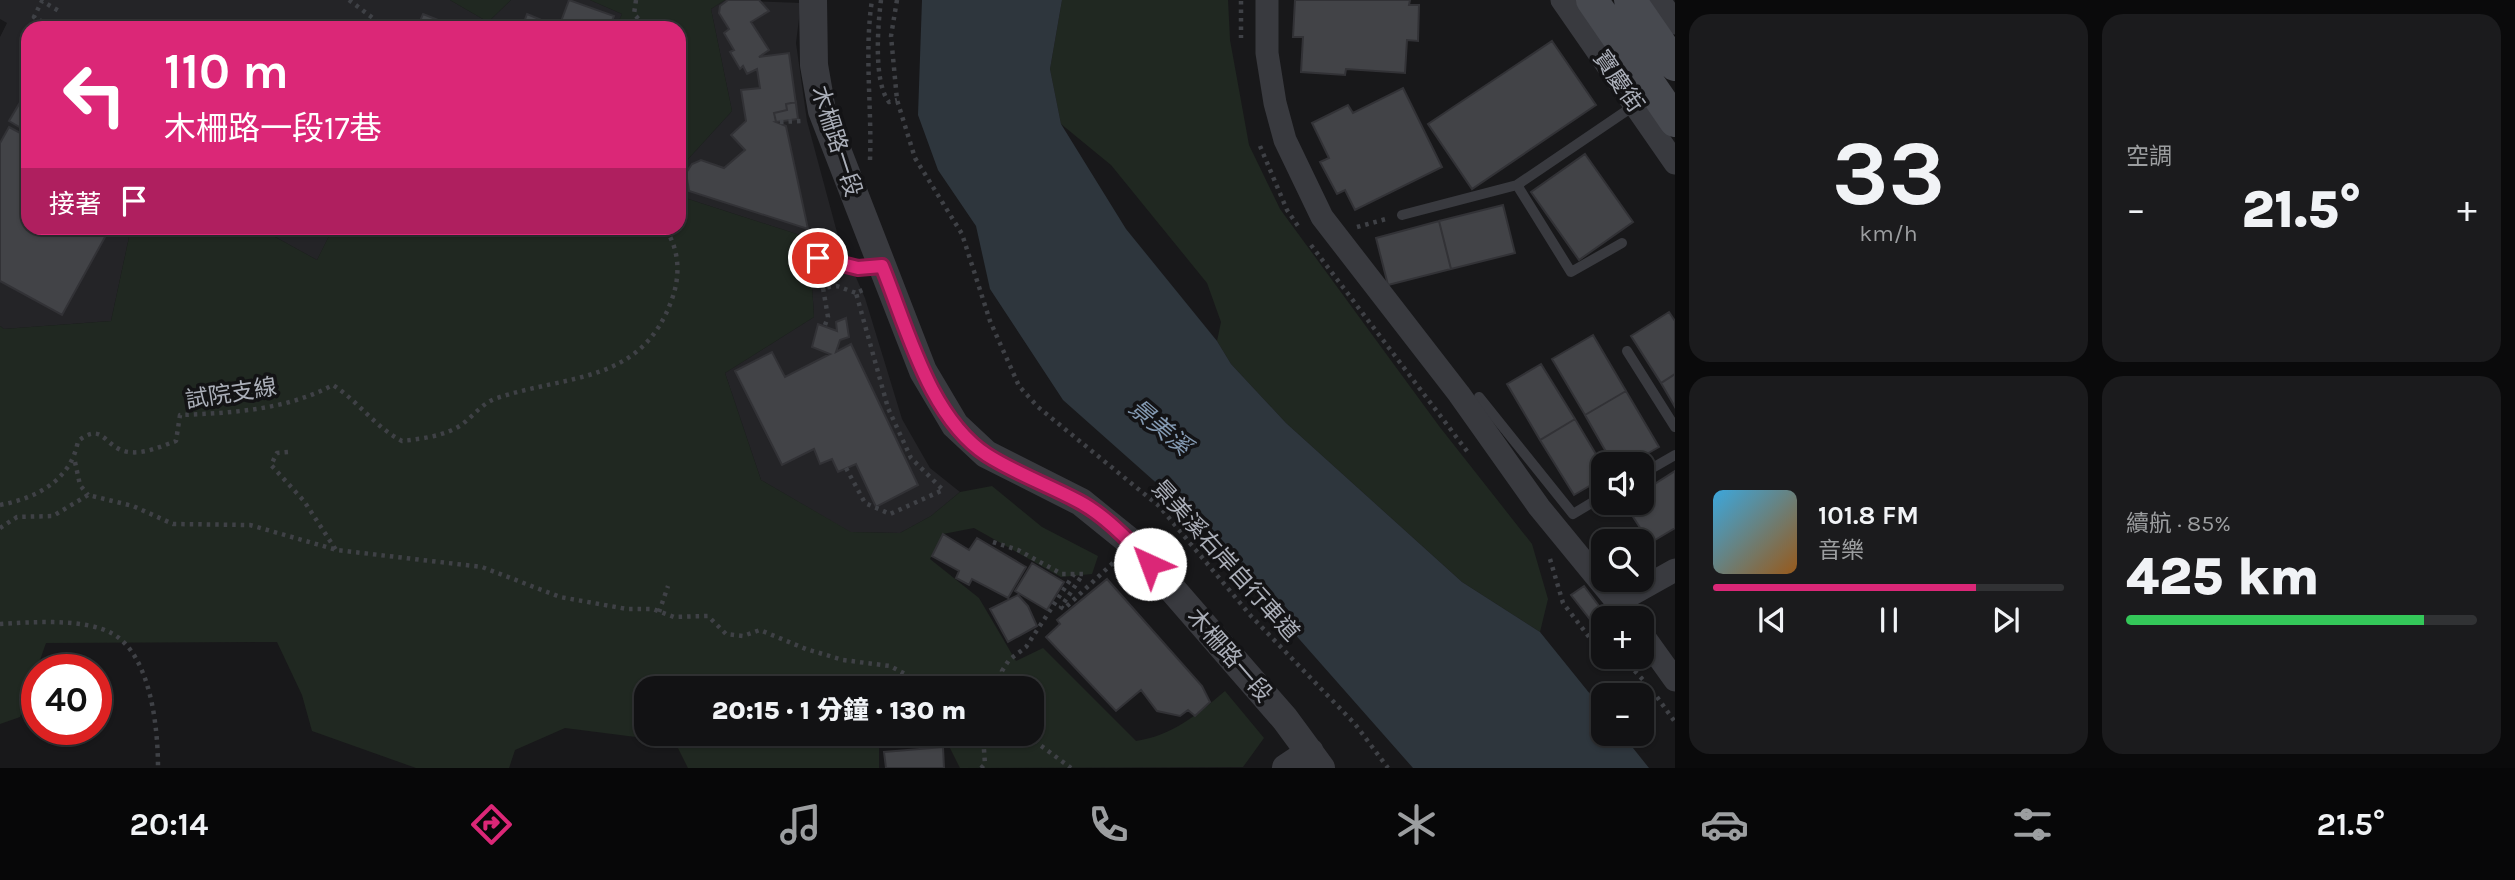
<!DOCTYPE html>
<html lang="zh-TW">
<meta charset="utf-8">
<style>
:root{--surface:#121214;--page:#1b1b1d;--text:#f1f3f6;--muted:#9c9ea0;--line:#313234;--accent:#db2777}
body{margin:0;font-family:Karla,"Noto Sans TC",sans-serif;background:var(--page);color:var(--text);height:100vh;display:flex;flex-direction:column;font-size:26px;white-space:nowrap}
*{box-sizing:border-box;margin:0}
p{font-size:23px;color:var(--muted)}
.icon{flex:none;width:38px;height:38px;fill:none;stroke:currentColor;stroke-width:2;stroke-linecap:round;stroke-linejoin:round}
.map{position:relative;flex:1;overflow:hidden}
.panel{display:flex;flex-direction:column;gap:14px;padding:14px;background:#0a0a0b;width:840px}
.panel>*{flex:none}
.hud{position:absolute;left:21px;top:21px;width:665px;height:214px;border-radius:21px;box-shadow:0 2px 5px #0004,0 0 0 2px var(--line);background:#db2777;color:#fff;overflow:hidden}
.buttons{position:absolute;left:1591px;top:452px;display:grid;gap:14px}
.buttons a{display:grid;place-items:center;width:63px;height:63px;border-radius:14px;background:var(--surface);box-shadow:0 2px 5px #0004,0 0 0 2px var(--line);font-size:35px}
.speed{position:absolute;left:21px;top:654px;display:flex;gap:14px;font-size:35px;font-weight:700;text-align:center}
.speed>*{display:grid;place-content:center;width:91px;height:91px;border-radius:50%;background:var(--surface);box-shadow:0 2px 5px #0004,0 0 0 2px var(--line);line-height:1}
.speed .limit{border:10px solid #d22;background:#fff;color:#111}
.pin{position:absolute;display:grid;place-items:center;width:60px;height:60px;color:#fff;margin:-30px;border:4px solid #fff;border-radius:50%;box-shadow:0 2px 7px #0007}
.me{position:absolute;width:77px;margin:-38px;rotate:317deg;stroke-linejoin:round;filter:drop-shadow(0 0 5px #0008)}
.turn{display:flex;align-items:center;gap:24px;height:147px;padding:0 28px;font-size:32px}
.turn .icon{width:91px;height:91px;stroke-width:2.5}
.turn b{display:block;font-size:49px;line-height:60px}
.then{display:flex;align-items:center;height:66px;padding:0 28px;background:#0003;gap:14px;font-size:26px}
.big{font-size:52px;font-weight:800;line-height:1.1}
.panel .tile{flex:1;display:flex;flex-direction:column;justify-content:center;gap:10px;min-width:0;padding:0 24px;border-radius:21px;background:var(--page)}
.panel .dial{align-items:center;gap:0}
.dial b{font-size:91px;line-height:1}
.song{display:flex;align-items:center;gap:21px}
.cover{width:84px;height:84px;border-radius:10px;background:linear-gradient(135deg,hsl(200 70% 55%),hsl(30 70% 35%))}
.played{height:7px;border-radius:4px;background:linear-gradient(90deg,var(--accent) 75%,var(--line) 75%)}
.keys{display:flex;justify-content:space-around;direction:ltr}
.heat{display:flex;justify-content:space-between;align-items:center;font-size:38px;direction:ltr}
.charge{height:10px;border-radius:5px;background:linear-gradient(90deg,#34c759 85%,var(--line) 0)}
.panel .tiles{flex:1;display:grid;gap:14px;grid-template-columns:repeat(2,1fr)}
.trip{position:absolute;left:634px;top:676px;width:410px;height:70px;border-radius:21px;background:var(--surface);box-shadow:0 2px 5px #0004,0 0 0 2px var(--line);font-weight:800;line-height:70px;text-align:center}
.tab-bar{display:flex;height:112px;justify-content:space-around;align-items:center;background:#070708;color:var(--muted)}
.tab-bar .icon{width:49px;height:49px}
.tab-bar .active{color:var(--accent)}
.tab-bar b{font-size:32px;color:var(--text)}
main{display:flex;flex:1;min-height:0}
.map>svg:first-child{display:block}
</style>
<main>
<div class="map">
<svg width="1675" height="768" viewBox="0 0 1675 768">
<rect width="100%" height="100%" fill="#18181a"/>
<path fill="#242427" d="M0,0H450L488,22L511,0H590L622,14L616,28H28V228H131L111,321L4,329L0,326V37L7,23L0,19Z
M725,0L801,3L796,43L807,121L838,236L865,298L902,419L930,468L960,492L931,516L900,533L850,532L761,480L725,373L814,317L809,238L682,197L679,169L732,111L711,9Z
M259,228H333L317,260Z"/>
<path fill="#202821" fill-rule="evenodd" d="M450,0H511L488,22Z
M590,0H725L711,9L732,111L679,169V28H616L622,14Z
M1062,0H1228L1230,40L1249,145L1280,209L1439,426L1532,544L1548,599L1540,632L1462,582L1286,423L1231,364L1217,341L1221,322L1207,283L1111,165L1061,124L1050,69Z
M679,178L682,197L809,238L814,317L725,373L761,480L851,532L900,533L931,516L960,492L992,486L1042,527L1098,556L1092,574L1061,577L974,528L943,534L930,559L979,598L1016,661L1043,648L1136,741C1172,736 1198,714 1225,691L1264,738L1243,767L960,768L945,738L879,744V768H688L675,742L565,728L515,750L509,768H416L312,731L302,695L277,642L46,643L20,717L0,724V326L4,329L111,321L131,228H259L317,260L333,228H679ZM646,688H1031V733H646Z"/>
<path fill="#2e363d" d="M922,0H1062L1050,69L1061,124L1126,229L1217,341L1231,364L1286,423L1462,582L1540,632L1603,710V733H1621L1649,768H1413L1180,504L1063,400L990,289L976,226L938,170L918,115Z"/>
<path fill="#424347" stroke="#323236" stroke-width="2" d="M569,0L614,16L609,28L559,27Z
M728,0H759L769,11L751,22L769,50L759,57L789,53L798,119L776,122L786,126L808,229L689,191L686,173L692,164L701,160L724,168L745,150L731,135L746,121L741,90L760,88L757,69L747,74L743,66L740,69L730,52L734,50L724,33L729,29L719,13L720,6Z
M1295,0H1410L1409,5H1419L1418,41L1407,40L1405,73L1346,69L1345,75L1301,72L1303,37H1293Z
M423,14L458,28H417Z
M527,14L558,27V28H522Z
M1552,41L1596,105L1472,189L1428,124Z
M1403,88L1442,167L1355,210L1345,190L1337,194L1320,162L1329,158L1312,123L1348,105L1353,113Z
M28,89V132L9,121Z
M796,102L798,119L776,122L774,113L787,110L786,104Z
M9,127L28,137V228H110L62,315L0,281V143Z
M1585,154L1633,222L1579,260L1531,192Z
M1503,205L1515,253L1451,269L1439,221Z
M1439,221L1451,269L1388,285L1376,238Z
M1669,312L1675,321V374L1661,383L1631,336Z
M846,318L849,337L840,340L836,352L851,344L918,485L876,507L856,464L838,472L832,459L820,464L814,449L782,465L735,371L772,352L785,377L830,354L812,347L818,324L837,331L836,322Z
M1593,335L1626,391L1585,415L1552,359Z
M1541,364L1575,419L1540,440L1507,384Z
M1675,374V407L1661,383Z
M1626,391L1659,447L1629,464H1613L1585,415Z
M1575,419L1603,466V478L1574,495L1540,440Z
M1675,471V528L1650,543L1624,503L1642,502V492Z
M943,534L969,550L977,538L1026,567L1008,598L972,579L969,585L956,578L959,571L932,556Z
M1032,563L1064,582L1047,610L1015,591Z
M1107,579L1202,686L1210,702L1195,716L1188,710L1180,716L1157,711L1141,690L1116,711L1046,637L1060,624L1057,620Z
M1584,586L1608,618H1603V636L1571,595Z
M1018,595L1028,606L1037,626L1008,642L990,609Z
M943,747L944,768H886L884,752Z"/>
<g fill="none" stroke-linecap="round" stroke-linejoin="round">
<path stroke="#3f4146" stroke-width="4.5" stroke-dasharray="3.5 5" stroke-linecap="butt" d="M349,0L386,28
M636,0L634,14L647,28
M881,0C878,24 873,82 889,102L897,100
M897,0L891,36L897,100L915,158L962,234L990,321L1019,386L1038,407L1159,506L1251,616L1355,724L1388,768
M1241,1V38
M50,26L34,17L42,1L59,11
M780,122L801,121
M1260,146L1287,210L1298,226
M870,160C872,106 864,53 872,0
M1357,227L1386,219
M1311,245L1470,455
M825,325L828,317L823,288L837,286L856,293
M288,452L277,453L271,465L304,501L336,550
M75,462L80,485L88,495
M846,468L865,503L890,514L943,490L911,458L888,408L856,293L865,289
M0,505C37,498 71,480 78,441C101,423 103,442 121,450C139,457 159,447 176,441L180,415C232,413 286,410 333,385C359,402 375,427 402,441C419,439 438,437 454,429C470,422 479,404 497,398C569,374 642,384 672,299C681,274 679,249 665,228
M0,528L17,517L53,516L88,495L133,506L173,524L250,525L337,550L482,567L560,597L627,609H653L674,617L708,616L726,634L743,636L760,630L806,649L843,660L890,666L911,677V688
M993,542L1018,550L1062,574H1073
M1550,559L1563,603L1603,655
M659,612L668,586
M0,624C31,622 86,618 113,634C151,656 158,728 158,768
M1604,656L1634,670L1645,682
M1005,688L1002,671L1009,660L1026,647L1074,574H1083L1061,607L1064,609L1116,560
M1657,697L1675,722
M1030,733L1040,745L1071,768
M981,768L985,764L983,736L986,733"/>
<path stroke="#393a3f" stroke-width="10" d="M1517,185L1571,272L1622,243
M1402,215L1517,185L1635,105
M818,258L858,268L879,266
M1627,351L1675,427
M1479,397L1573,514L1603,496
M1642,474L1675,455"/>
<path stroke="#393a3f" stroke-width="23" d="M1267,0V53L1275,103L1285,140L1322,217L1459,394L1539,507L1630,618
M1562,0L1675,163
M1659,0L1675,23
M1618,602L1675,570
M1642,634L1675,680"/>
<path stroke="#393a3f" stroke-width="28" d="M813,0L814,65L822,111L923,371L955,425L986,454L1081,502L1133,544L1285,719L1321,768
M1286,768L1310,752"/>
<path stroke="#47494f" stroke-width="32" d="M1592,0L1675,121
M1630,0L1675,65"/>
</g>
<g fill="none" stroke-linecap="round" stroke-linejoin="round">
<g stroke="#8e194d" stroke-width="18">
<path id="route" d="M818,258L858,268L882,266C907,327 929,417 987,455C1015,473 1048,485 1078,501C1105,515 1130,541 1150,564"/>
</g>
<use href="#route" stroke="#db2777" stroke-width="12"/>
</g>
<g text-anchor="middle" stroke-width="7" stroke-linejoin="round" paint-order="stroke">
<g font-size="23" fill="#abafb9" stroke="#131315">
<text transform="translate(1619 81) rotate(55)" y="8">寶慶街</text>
<text transform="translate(837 141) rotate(72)" y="8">木柵路一段</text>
<text transform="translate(231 393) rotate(-9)" y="8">試院支線</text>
<text transform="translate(1226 560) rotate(48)" y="8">景美溪右岸自行車道</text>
<text transform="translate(1230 655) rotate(49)" y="8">木柵路一段</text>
</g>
<g font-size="24" font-style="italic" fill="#849ab2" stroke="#131315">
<text transform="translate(1160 427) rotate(40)" y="8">景美溪</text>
</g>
</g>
</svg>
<div class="buttons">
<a><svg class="icon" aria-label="sound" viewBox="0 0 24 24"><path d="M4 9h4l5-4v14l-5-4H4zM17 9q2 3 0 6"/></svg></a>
<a><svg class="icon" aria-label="search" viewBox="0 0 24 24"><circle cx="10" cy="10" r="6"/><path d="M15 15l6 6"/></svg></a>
<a>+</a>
<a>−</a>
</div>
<div class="speed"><div class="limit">40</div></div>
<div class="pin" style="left:818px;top:258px;background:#d93025"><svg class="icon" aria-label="arrive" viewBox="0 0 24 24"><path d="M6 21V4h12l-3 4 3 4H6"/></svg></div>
<svg class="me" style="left:1150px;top:564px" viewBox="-20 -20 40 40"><circle r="19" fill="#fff"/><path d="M0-13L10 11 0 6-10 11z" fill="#db2777"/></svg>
<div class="trip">20:15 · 1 分鐘 · 130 m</div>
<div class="hud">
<div class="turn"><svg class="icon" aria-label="left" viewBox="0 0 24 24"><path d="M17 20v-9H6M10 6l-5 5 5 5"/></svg><div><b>110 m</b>木柵路一段17巷</div></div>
<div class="then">接著<svg class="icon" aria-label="arrive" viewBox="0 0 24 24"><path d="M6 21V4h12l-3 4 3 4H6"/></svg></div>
</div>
</div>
<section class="panel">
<div class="tiles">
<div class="tile dial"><b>33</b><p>km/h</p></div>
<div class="tile"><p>空調</p>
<div class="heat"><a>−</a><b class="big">21.5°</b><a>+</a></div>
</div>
<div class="tile">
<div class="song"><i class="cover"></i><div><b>101.8 FM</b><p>音樂</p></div></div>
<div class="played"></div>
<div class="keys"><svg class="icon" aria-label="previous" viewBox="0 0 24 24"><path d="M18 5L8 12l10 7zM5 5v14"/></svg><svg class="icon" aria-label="pause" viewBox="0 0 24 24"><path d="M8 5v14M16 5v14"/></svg><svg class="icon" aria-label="next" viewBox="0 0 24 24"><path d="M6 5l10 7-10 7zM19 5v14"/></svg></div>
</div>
<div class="tile"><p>續航 · 85%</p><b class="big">425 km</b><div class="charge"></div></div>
</div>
</section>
</main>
<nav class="tab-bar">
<b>20:14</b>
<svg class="icon active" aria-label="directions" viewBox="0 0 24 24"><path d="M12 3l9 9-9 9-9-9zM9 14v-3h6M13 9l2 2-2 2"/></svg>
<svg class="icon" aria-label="music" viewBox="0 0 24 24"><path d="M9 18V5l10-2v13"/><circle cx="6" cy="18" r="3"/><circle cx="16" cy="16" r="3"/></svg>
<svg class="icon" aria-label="phone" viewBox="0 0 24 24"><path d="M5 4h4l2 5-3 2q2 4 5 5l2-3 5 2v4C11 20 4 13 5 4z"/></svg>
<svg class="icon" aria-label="climate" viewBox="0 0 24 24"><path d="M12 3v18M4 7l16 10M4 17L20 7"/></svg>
<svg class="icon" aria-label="car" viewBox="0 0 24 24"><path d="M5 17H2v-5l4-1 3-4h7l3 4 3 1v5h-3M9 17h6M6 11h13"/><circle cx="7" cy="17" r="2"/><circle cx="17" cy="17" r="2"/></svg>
<svg class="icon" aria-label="filters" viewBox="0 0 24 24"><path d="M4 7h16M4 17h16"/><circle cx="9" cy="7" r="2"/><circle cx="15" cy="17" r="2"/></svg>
<b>21.5°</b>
</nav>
